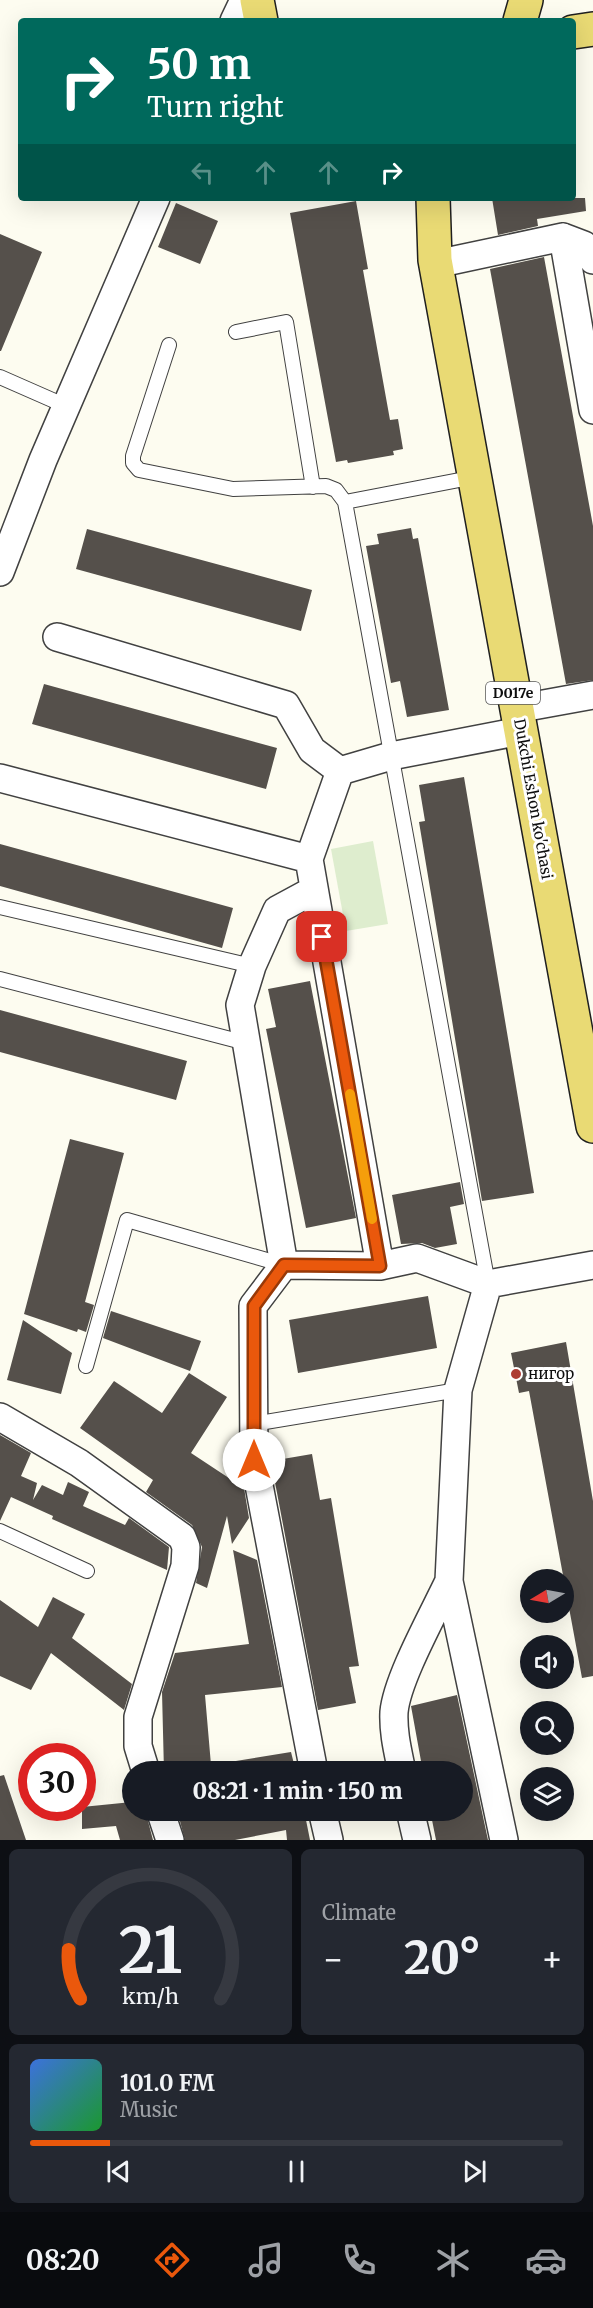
<!DOCTYPE html>
<meta charset="utf-8">
<style>
:root{--surface:#171b24;--page:#242831;--text:#f1f3f6;--muted:#9ea1a6;--line:#363941;--accent:#ea580c}
body{margin:0;font-family:Merriweather,serif;background:var(--page);color:var(--text);height:100vh;display:flex;flex-direction:column;font-size:22px;white-space:nowrap}
*{box-sizing:border-box;margin:0}
p{font-size:20px;color:var(--muted)}
.icon{flex:none;width:33px;height:33px;fill:none;stroke:currentColor;stroke-width:2;stroke-linecap:round;stroke-linejoin:round}
.map{position:relative;height:1840px;overflow:hidden}
.panel{display:flex;flex-direction:column;gap:9px;padding:9px;background:#0d0f14;flex:1}
.panel>*{flex:none}
.top-card{position:absolute;left:18px;top:18px;width:558px;height:183px;border-radius:6px;box-shadow:0 6px 24px #0002;background:#00695c;color:#fff;overflow:hidden}
.needle{width:39px;rotate:260deg}
.buttons{position:absolute;left:520px;top:1569px;display:grid;gap:12px}
.buttons a{display:grid;place-items:center;width:54px;height:54px;border-radius:50%;background:var(--surface);box-shadow:0 6px 24px #0002;font-size:30px}
.speed{position:absolute;left:18px;top:1743px;display:flex;gap:12px;font-size:30px;font-weight:700;text-align:center}
.speed>*{display:grid;place-content:center;width:78px;height:78px;border-radius:50%;background:var(--surface);box-shadow:0 6px 24px #0002;line-height:1}
.speed .limit{border:9px solid #d22;background:#fff;color:#111}
.pin{position:absolute;display:grid;place-items:center;width:51px;height:51px;color:#fff;margin:-26px;border-radius:12px;box-shadow:0 3px 9px #0006}
.me{position:absolute;width:66px;margin:-33px;rotate:0deg;stroke-linejoin:round;filter:drop-shadow(0 0 4px #0008)}
.turn{display:flex;align-items:center;gap:21px;height:126px;padding:0 30px;font-size:27px}
.turn .icon{width:78px;height:78px;stroke-width:2.5}
.turn b{display:block;font-size:42px;line-height:51px}
.lanes{display:flex;align-items:center;height:57px;padding:0 30px;background:#0003;justify-content:center;gap:30px;direction:ltr}
.lanes .off{opacity:.35}
.big{font-size:45px;font-weight:800;line-height:1.1}
.panel .tile{flex:1;display:flex;flex-direction:column;justify-content:center;gap:9px;min-width:0;padding:0 21px;border-radius:9px;background:var(--page)}
.panel .dial{align-items:center;gap:0}
.dial svg{height:156px;overflow:visible;fill:none;stroke:var(--line);stroke-width:7;stroke-linecap:round;text-anchor:middle}
.dial text{fill:var(--text);stroke:none}
.song{display:flex;align-items:center;gap:18px}
.cover{width:72px;height:72px;border-radius:9px;background:linear-gradient(135deg,hsl(220 70% 55%),hsl(130 70% 35%))}
.played{height:6px;border-radius:3px;background:linear-gradient(90deg,var(--accent) 15%,var(--line) 15%)}
.keys{display:flex;justify-content:space-around;direction:ltr}
.heat{display:flex;justify-content:space-between;align-items:center;font-size:33px;direction:ltr}
.panel .tiles{flex:1;display:grid;gap:9px;grid-template-columns:1fr 1fr}
.tile:last-child{grid-column:span 2}
.trip{position:absolute;left:122px;top:1761px;width:351px;height:60px;border-radius:30px;background:var(--surface);box-shadow:0 6px 24px #0002;font-weight:800;line-height:60px;text-align:center}
.dock{display:flex;height:96px;justify-content:space-around;align-items:center;background:#090b0e;color:var(--muted)}
.dock .icon{width:42px;height:42px}
.dock .current{color:var(--accent)}
.dock b{font-size:27px;color:var(--text)}
.map>svg:first-child{display:block}
</style>
<div class="map">
<svg width="593" height="1840" viewBox="0 0 593 1840">
<rect width="100%" height="100%" fill="#fdfcf0"/>
<path fill="#deedce" d="M373,841L388,924L346,931L331,849Z"/>
<path fill="#55504b" d="M492,198H585L586,211L537,219L538,226L498,235Z
M356,201L368,269L363,270L390,420L398,419L403,449L393,451L394,455L348,463L347,460L336,462L290,213Z
M176,203L218,221L200,264L158,247Z
M0,234L42,252L1,351H0Z
M544,257L593,526V680L566,684L490,269Z
M411,528L413,539L418,538L449,710L407,717L400,681L391,683L366,546L379,544L377,534Z
M87,529L312,590L301,631L76,569Z
M44,684L277,748L266,789L32,724Z
M464,777L534,1193L482,1201L419,822L425,821L419,785Z
M0,844L233,908L222,948L0,886Z
M310,981L356,1218L306,1228L266,1029L276,1027L268,989Z
M0,1010L187,1061L176,1100L0,1052Z
M70,1139L124,1153L85,1302L94,1305L86,1332L78,1329L77,1332L24,1314Z
M460,1182L464,1204L450,1207L457,1244L435,1248L422,1243L401,1244L392,1195Z
M428,1296L437,1348L298,1373L289,1320Z
M111,1311L201,1341L190,1371L103,1338Z
M23,1320L72,1353L61,1394L7,1380Z
M566,1342L593,1501V1676L582,1678L529,1391L519,1393L511,1353Z
M189,1373L227,1397L191,1453L244,1488L249,1518L232,1544L227,1516L207,1588L196,1583L202,1547L192,1525L146,1492L153,1480L80,1428L114,1381L162,1413Z
M0,1435L31,1453L21,1476L37,1483L33,1500L42,1485L63,1495L68,1482L89,1492L83,1506L125,1525L129,1518L169,1547L167,1570L52,1519L53,1516L11,1497L0,1521Z
M312,1454L320,1500L331,1498L359,1666L349,1667L356,1703L318,1710L271,1461Z
M233,1550L257,1560L282,1687L205,1695L211,1765L291,1752L296,1772H164L162,1692L175,1653L249,1644Z
M53,1597L85,1614L72,1638L132,1684L124,1710L51,1653L31,1690L0,1676V1600L38,1627Z
M457,1695L488,1840H436L430,1810H462V1772H423L411,1706Z
M4,1775L26,1840H0V1776Z
M132,1802V1810H145L153,1840H120L116,1826L82,1829V1807Z
M177,1810H304L310,1840H287L286,1830L235,1840H185Z"/>
<g fill="none" stroke-linecap="round" stroke-linejoin="round">
<g stroke="#414141" stroke-width="16">
<path id="service" d="M236,332L286,322L313,487
M169,345L133,456V463L139,470L233,489L326,486L336,490L345,502L475,477
M0,377L66,406
M345,502L488,1284
M0,907L252,966
M0,979L246,1043
M86,1366L127,1220L284,1265
M253,1424L458,1390
M0,1531L87,1571"/>
</g>
<g stroke="#414141" stroke-width="30">
<path id="minor" d="M234,21L244,0
M563,237L593,410
M436,264L563,237L584,245L593,260
M0,572L43,460L156,198
M57,637L286,705L312,750L340,771
M516,709L593,695
M0,778L309,859
M284,1265L240,1005L252,966L277,910L314,890
M380,1266L309,859L340,771L391,756L521,731
M488,1284L458,1390L449,1581L504,1840
M0,1417L79,1463L182,1537L186,1547L185,1566L138,1717V1746L146,1772
M314,1772L254,1459L253,1306L284,1265L380,1266L417,1258L488,1284L593,1265
M402,1772C398,1752 393,1733 394,1712C397,1679 433,1615 449,1581
M160,1810L170,1840
M322,1810L329,1840
M410,1810L417,1840"/>
</g>
<g stroke="#1f1f1f" stroke-width="36">
<path id="primary" d="M257,0L261,21
M520,21L526,0
M573,32L593,29
M433,198L435,260L593,1126"/>
</g>
<use href="#service" stroke="#fff" stroke-width="14"/>
<use href="#minor" stroke="#fff" stroke-width="27"/>
<use href="#primary" stroke="#e9da74" stroke-width="33"/>
</g>
<g fill="none" stroke-linecap="round" stroke-linejoin="round">
<g stroke="#983908" stroke-width="15">
<path id="route" d="M254,1460V1306L284,1265L380,1266L322,937"/>
</g>
<use href="#route" stroke="#ea580c" stroke-width="10"/>
<path stroke="#f59e0b" stroke-width="10" d="M350,1094L372,1219"/>
</g>
<circle fill="#ae3d35" stroke="#fff" stroke-width="2" cx="516" cy="1374" r="6"/>
<g text-anchor="middle" stroke-width="6" stroke-linejoin="round" paint-order="stroke">
<rect fill="#fff" stroke="#565656" stroke-width="1.5" x="486" y="682" width="54" height="22" rx="4.5"/>
<g font-size="14" font-weight="bold" fill="#0e0e0e">
<text x="513" y="698">D017e</text>
</g>
<g font-size="15" fill="#0e0e0e" stroke="#fff">
<text transform="translate(533 799) rotate(80)" y="5">Dukchi Eshon ko'chasi</text>
</g>
<g font-size="15" fill="#0e0e0e" stroke="#fff" text-anchor="start">
<text x="528" y="1379">нигор</text>
</g>
</g>
</svg>
<div class="buttons">
<a><svg class="needle" viewBox="-14 -14 28 28"><path d="M0-13l5 13h-10z" fill="#e53935"/><path d="M0 13l5-13h-10z" fill="#9ea1a6"/></svg></a>
<a><svg class="icon" aria-label="sound" viewBox="0 0 24 24"><path d="M4 9h4l5-4v14l-5-4H4zM17 9q2 3 0 6"/></svg></a>
<a><svg class="icon" aria-label="search" viewBox="0 0 24 24"><circle cx="10" cy="10" r="6"/><path d="M15 15l6 6"/></svg></a>
<a><svg class="icon" aria-label="layers" viewBox="0 0 24 24"><path d="M12 4l9 5-9 5-9-5zM3 14l9 5 9-5"/></svg></a>
</div>
<div class="speed"><div class="limit">30</div></div>
<div class="pin" style="left:322px;top:937px;background:#d93025"><svg class="icon" aria-label="arrive" viewBox="0 0 24 24"><path d="M6 21V4h12l-3 4 3 4H6"/></svg></div>
<svg class="me" style="left:254px;top:1460px" viewBox="-20 -20 40 40"><circle r="19" fill="#fff"/><path d="M0-13L10 11 0 6-10 11z" fill="#ea580c"/></svg>
<div class="trip">08:21 · 1 min · 150 m</div>
<div class="top-card">
<div class="turn"><svg class="icon" aria-label="right" viewBox="0 0 24 24"><path d="M7 20v-9h11M14 6l5 5-5 5"/></svg><div><b>50 m</b>Turn right</div></div>
<div class="lanes"><svg class="icon off" aria-label="left" viewBox="0 0 24 24"><path d="M17 20v-9H6M10 6l-5 5 5 5"/></svg><svg class="icon off" aria-label="ahead" viewBox="0 0 24 24"><path d="M12 20V5M6 11l6-6 6 6"/></svg><svg class="icon off" aria-label="ahead" viewBox="0 0 24 24"><path d="M12 20V5M6 11l6-6 6 6"/></svg><svg class="icon" aria-label="right" viewBox="0 0 24 24"><path d="M7 20v-9h11M14 6l5 5-5 5"/></svg></div>
</div>
</div>
<section class="panel">
<div class="tiles">
<div class="tile dial"><svg viewBox="0 0 100 80">
<path d="M14 69A42 42 0 1 1 86 69"/>
<path d="M14 69A42 42 0 0 1 8 44" stroke="#ea580c"/>
<text x="50" y="56" font-size="32" font-weight="700">21</text>
<text x="50" y="72" font-size="11">km/h</text>
</svg></div>
<div class="tile"><p>Climate</p>
<div class="heat"><a>−</a><b class="big">20°</b><a>+</a></div>
</div>
<div class="tile">
<div class="song"><i class="cover"></i><div><b>101.0 FM</b><p>Music</p></div></div>
<div class="played"></div>
<div class="keys"><svg class="icon" aria-label="previous" viewBox="0 0 24 24"><path d="M18 5L8 12l10 7zM5 5v14"/></svg><svg class="icon" aria-label="pause" viewBox="0 0 24 24"><path d="M8 5v14M16 5v14"/></svg><svg class="icon" aria-label="next" viewBox="0 0 24 24"><path d="M6 5l10 7-10 7zM19 5v14"/></svg></div>
</div>
</div>
</section>
<nav class="dock">
<b>08:20</b>
<svg class="icon current" aria-label="directions" viewBox="0 0 24 24"><path d="M12 3l9 9-9 9-9-9zM9 14v-3h6M13 9l2 2-2 2"/></svg>
<svg class="icon" aria-label="music" viewBox="0 0 24 24"><path d="M9 18V5l10-2v13"/><circle cx="6" cy="18" r="3"/><circle cx="16" cy="16" r="3"/></svg>
<svg class="icon" aria-label="phone" viewBox="0 0 24 24"><path d="M5 4h4l2 5-3 2q2 4 5 5l2-3 5 2v4C11 20 4 13 5 4z"/></svg>
<svg class="icon" aria-label="climate" viewBox="0 0 24 24"><path d="M12 3v18M4 7l16 10M4 17L20 7"/></svg>
<svg class="icon" aria-label="car" viewBox="0 0 24 24"><path d="M5 17H2v-5l4-1 3-4h7l3 4 3 1v5h-3M9 17h6M6 11h13"/><circle cx="7" cy="17" r="2"/><circle cx="17" cy="17" r="2"/></svg>
</nav>
